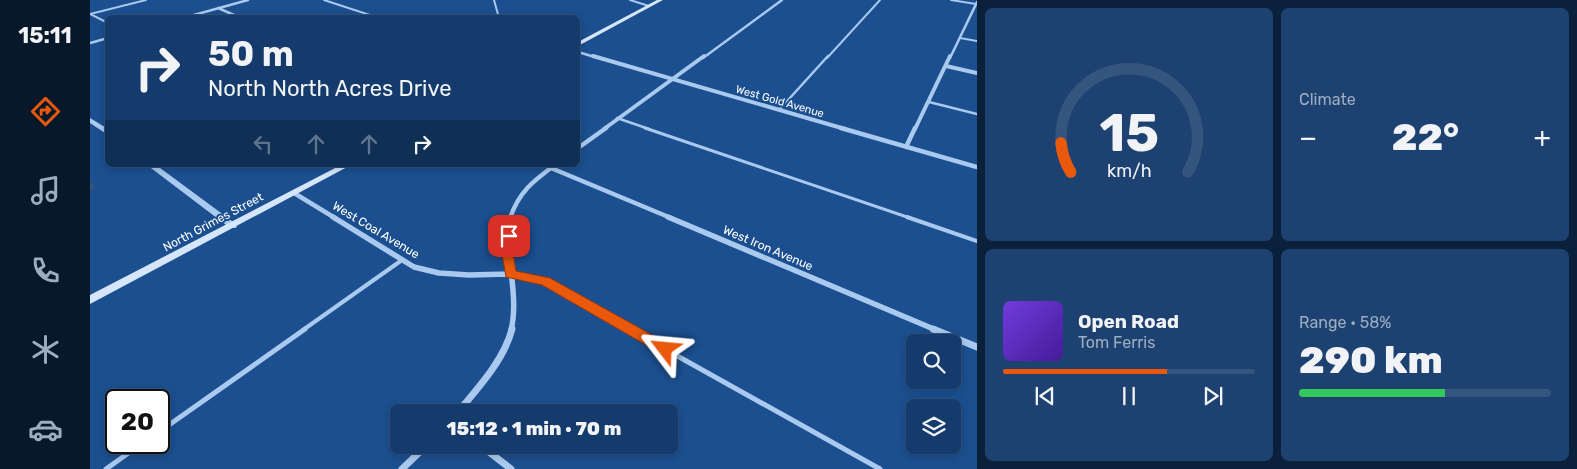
<!DOCTYPE html>
<meta charset="utf-8">
<style>
:root{--surface:#143b6b;--page:#1d4271;--text:#f1f3f6;--muted:#9dadc1;--line:#33557e;--accent:#ea580c}
body{margin:0;font-family:Rubik,sans-serif;background:var(--page);color:var(--text);height:100vh;display:flex;flex-direction:column;font-size:19px;white-space:nowrap}
*{box-sizing:border-box;margin:0}
p{font-size:16px;color:var(--muted)}
.icon{flex:none;width:28px;height:28px;fill:none;stroke:currentColor;stroke-width:2;stroke-linecap:round;stroke-linejoin:round}
.map{position:relative;flex:1;overflow:hidden}
.details{display:flex;flex-direction:column;gap:8px;padding:8px;background:#0b203b;width:600px}
.details>*{flex:none}
.guide{position:absolute;left:15px;top:15px;width:475px;height:152px;border-radius:8px;box-shadow:0 2px 8px #0003,0 0 0 1px var(--line);background:#143b6b;color:var(--text);overflow:hidden}
.controls{position:absolute;left:816px;top:334px;display:grid;gap:10px}
.controls a{display:grid;place-items:center;width:55px;height:55px;border-radius:8px;background:var(--surface);box-shadow:0 2px 8px #0003,0 0 0 1px var(--line);font-size:25px}
.speed{position:absolute;left:15px;top:389px;display:flex;gap:10px;font-size:25px;font-weight:700;text-align:center}
.speed>*{display:grid;place-content:center;width:65px;height:65px;border-radius:50%;background:var(--surface);box-shadow:0 2px 8px #0003,0 0 0 1px var(--line);line-height:1}
.speed .limit{border:2px solid #111;border-radius:8px;background:#fff;color:#111}
.pin{position:absolute;display:grid;place-items:center;width:42px;height:42px;color:#fff;margin:-21px;border-radius:10px;box-shadow:0 2px 8px #0006}
.me{position:absolute;width:55px;margin:-28px;rotate:299deg;stroke-linejoin:round;filter:drop-shadow(0 0 4px #0008)}
.turn{display:flex;align-items:center;gap:18px;height:105px;padding:0 20px;font-size:22px}
.turn .icon{width:65px;height:65px;stroke-width:2.5}
.turn b{display:block;font-size:35px;line-height:42px}
.lanes{display:flex;align-items:center;height:48px;padding:0 20px;background:#0003;justify-content:center;gap:25px;direction:ltr}
.lanes .off{opacity:.35}
.big{font-size:38px;font-weight:800;line-height:1.1}
.details .tile{flex:1;display:flex;flex-direction:column;justify-content:center;gap:8px;min-width:0;padding:0 18px;border-radius:8px;background:var(--page)}
.details .dial{align-items:center;gap:0}
.dial svg{height:130px;overflow:visible;fill:none;stroke:var(--line);stroke-width:7;stroke-linecap:round;text-anchor:middle}
.dial text{fill:var(--text);stroke:none}
.song{display:flex;align-items:center;gap:15px}
.cover{width:60px;height:60px;border-radius:8px;background:linear-gradient(135deg,hsl(260 70% 55%),hsl(260 70% 35%))}
.played{height:5px;border-radius:2px;background:linear-gradient(90deg,var(--accent) 65%,var(--line) 65%)}
.keys{display:flex;justify-content:space-around;direction:ltr}
.heat{display:flex;justify-content:space-between;align-items:center;font-size:28px;direction:ltr}
.charge{height:8px;border-radius:4px;background:linear-gradient(90deg,#34c759 58%,var(--line) 0)}
.details .tiles{flex:1;display:grid;gap:8px;grid-template-columns:repeat(2,1fr)}
.trip{position:absolute;left:300px;top:404px;width:288px;height:50px;border-radius:8px;background:var(--surface);box-shadow:0 2px 8px #0003,0 0 0 1px var(--line);font-weight:800;line-height:50px;text-align:center}
main{display:flex;flex:1;min-height:0}
.menu{display:flex;flex-direction:column;width:90px;justify-content:space-around;align-items:center;background:#08182b;color:var(--muted)}
.menu .icon{width:35px;height:35px}
.menu .on{color:var(--accent)}
.menu b{font-size:22px;color:var(--text)}
.map>svg:first-child{display:block}
</style>
<main>
<nav class="menu">
<b>15:11</b>
<svg class="icon on" aria-label="directions" viewBox="0 0 24 24"><path d="M12 3l9 9-9 9-9-9zM9 14v-3h6M13 9l2 2-2 2"/></svg>
<svg class="icon" aria-label="music" viewBox="0 0 24 24"><path d="M9 18V5l10-2v13"/><circle cx="6" cy="18" r="3"/><circle cx="16" cy="16" r="3"/></svg>
<svg class="icon" aria-label="phone" viewBox="0 0 24 24"><path d="M5 4h4l2 5-3 2q2 4 5 5l2-3 5 2v4C11 20 4 13 5 4z"/></svg>
<svg class="icon" aria-label="climate" viewBox="0 0 24 24"><path d="M12 3v18M4 7l16 10M4 17L20 7"/></svg>
<svg class="icon" aria-label="car" viewBox="0 0 24 24"><path d="M5 17H2v-5l4-1 3-4h7l3 4 3 1v5h-3M9 17h6M6 11h13"/><circle cx="7" cy="17" r="2"/><circle cx="17" cy="17" r="2"/></svg>
</nav>
<div class="map">
<svg width="887" height="469" viewBox="0 0 887 469">
<rect width="100%" height="100%" fill="#1b4f8f"/>
<g fill="none" stroke-linecap="round" stroke-linejoin="round">
<path stroke="#a9c9ee" stroke-width="2" d="M234,0L289,18
M404,0L409,18
M540,0L559,6
M861,0L886,4
M0,14L56,0
M0,14L18,23
M870,38L887,41
M737,58L790,0"/>
<path stroke="#a9c9ee" stroke-width="2.5" d="M839,102L887,114
M689,110L738,56
M527,118L559,129"/>
<path stroke="#a9c9ee" stroke-width="3" d="M555,128L820,218"/>
<path stroke="#a9c9ee" stroke-width="4" d="M817,217L887,241
M420,274L456,282L542,330
M213,330L312,260"/>
<path stroke="#a9c9ee" stroke-width="5" d="M539,329L790,469
M69,432L215,329
M16,469L54,442"/>
<path stroke="#a9c9ee" stroke-width="2.5" d="M128,8L151,18
M93,18L158,0
M0,43L18,38
M488,52L508,58
M613,58L692,0
M860,58L887,2"/>
<path stroke="#a9c9ee" stroke-width="4" d="M503,56L755,129
M856,66L887,73
M514,129L614,56
M825,129L860,56"/>
<path stroke="#a9c9ee" stroke-width="4.5" d="M751,128L887,167
M816,147L825,128
M488,148L516,128
M461,168L581,218
M204,193L245,218
M420,218C429,192 443,181 465,165"/>
<path stroke="#a9c9ee" stroke-width="5.5" d="M243,217L324,267L349,273L379,275L420,274
M421,217C413,255 430,293 421,330
M578,217L846,330"/>
<path stroke="#a9c9ee" stroke-width="7" d="M843,329L887,347
M368,412C388,388 414,360 422,329
M390,445L421,469
M312,469L337,445"/>
<path fill="#a9c9ee" fill-rule="evenodd" d="M0,118L18,129V135L0,123Z
M57,165H66L146,224L147,226L146,228H140Z"/>
<path fill="#d6e6fa" fill-rule="evenodd" d="M567,0H573L488,46V42Z
M251,165H261L0,304V295Z"/>
</g>
<path fill="#305480" d="M0,180L6,189L0,191Z"/>
<path fill="#ea580c" stroke="#983908" d="M419,233L425,236L423,254L426,271L460,278L580,345L582,349L580,353L575,355L570,353L452,285L416,277L412,254L413,236Z"/>
<g text-anchor="middle" stroke-width="4" stroke-linejoin="round" paint-order="stroke">
<g font-size="11" fill="#fff" stroke="#1b4f8f">
<text transform="translate(690 101) rotate(16)" y="4">West Gold Avenue</text>
</g>
<g font-size="12" fill="#fff" stroke="#1b4f8f">
<text transform="translate(123 222) rotate(-28)" y="4">North Grimes Street</text>
<text transform="translate(286 230) rotate(31)" y="4">West Coal Avenue</text>
<text transform="translate(678 248) rotate(23)" y="4">West Iron Avenue</text>
</g>
</g>
</svg>
<div class="controls">
<a><svg class="icon" aria-label="search" viewBox="0 0 24 24"><circle cx="10" cy="10" r="6"/><path d="M15 15l6 6"/></svg></a>
<a><svg class="icon" aria-label="layers" viewBox="0 0 24 24"><path d="M12 4l9 5-9 5-9-5zM3 14l9 5 9-5"/></svg></a>
</div>
<div class="speed"><div class="limit">20</div></div>
<div class="pin" style="left:419px;top:236px;background:#d93025"><svg class="icon" aria-label="arrive" viewBox="0 0 24 24"><path d="M6 21V4h12l-3 4 3 4H6"/></svg></div>
<svg class="me" style="left:575px;top:349px" viewBox="-20 -20 40 40"><path d="M0-17L14 15 0 8-14 15z" fill="#ea580c" stroke="#fff" stroke-width="4"/></svg>
<div class="trip">15:12 · 1 min · 70 m</div>
<div class="guide">
<div class="turn"><svg class="icon" aria-label="right" viewBox="0 0 24 24"><path d="M7 20v-9h11M14 6l5 5-5 5"/></svg><div><b>50 m</b>North North Acres Drive</div></div>
<div class="lanes"><svg class="icon off" aria-label="left" viewBox="0 0 24 24"><path d="M17 20v-9H6M10 6l-5 5 5 5"/></svg><svg class="icon off" aria-label="ahead" viewBox="0 0 24 24"><path d="M12 20V5M6 11l6-6 6 6"/></svg><svg class="icon off" aria-label="ahead" viewBox="0 0 24 24"><path d="M12 20V5M6 11l6-6 6 6"/></svg><svg class="icon" aria-label="right" viewBox="0 0 24 24"><path d="M7 20v-9h11M14 6l5 5-5 5"/></svg></div>
</div>
</div>
<section class="details">
<div class="tiles">
<div class="tile dial"><svg viewBox="0 0 100 80">
<path d="M14 69A42 42 0 1 1 86 69"/>
<path d="M14 69A42 42 0 0 1 8 51" stroke="#ea580c"/>
<text x="50" y="56" font-size="32" font-weight="700">15</text>
<text x="50" y="72" font-size="11">km/h</text>
</svg></div>
<div class="tile"><p>Climate</p>
<div class="heat"><a>−</a><b class="big">22°</b><a>+</a></div>
</div>
<div class="tile">
<div class="song"><i class="cover"></i><div><b>Open Road</b><p>Tom Ferris</p></div></div>
<div class="played"></div>
<div class="keys"><svg class="icon" aria-label="previous" viewBox="0 0 24 24"><path d="M18 5L8 12l10 7zM5 5v14"/></svg><svg class="icon" aria-label="pause" viewBox="0 0 24 24"><path d="M8 5v14M16 5v14"/></svg><svg class="icon" aria-label="next" viewBox="0 0 24 24"><path d="M6 5l10 7-10 7zM19 5v14"/></svg></div>
</div>
<div class="tile"><p>Range · 58%</p><b class="big">290 km</b><div class="charge"></div></div>
</div>
</section>
</main>
